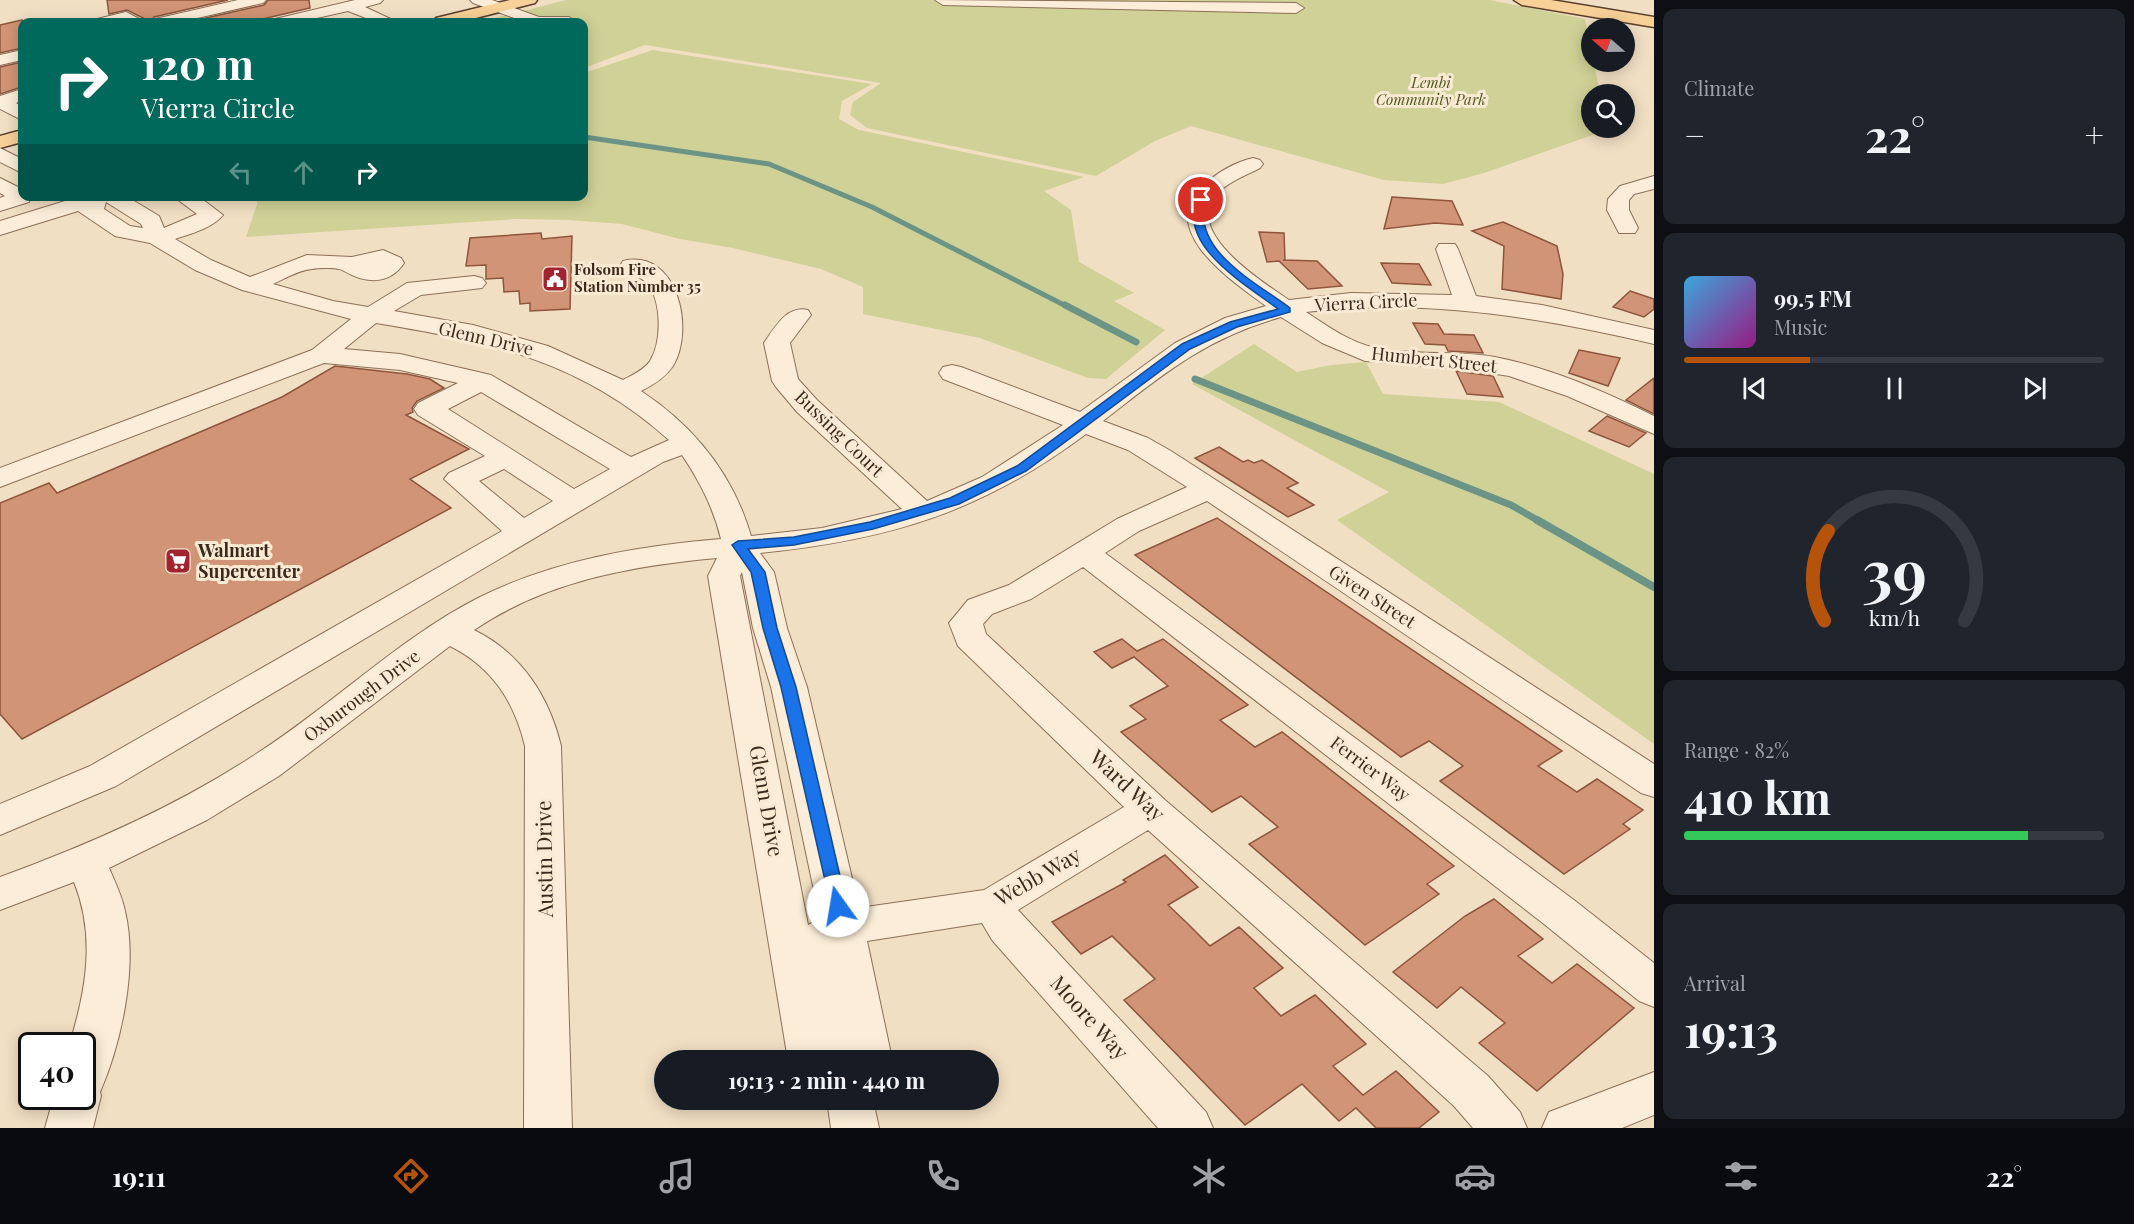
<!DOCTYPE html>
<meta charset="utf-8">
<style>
:root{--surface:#171b24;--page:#20242c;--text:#f1f3f6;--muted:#9ea1a6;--line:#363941;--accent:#b45309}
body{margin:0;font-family:"Playfair Display",serif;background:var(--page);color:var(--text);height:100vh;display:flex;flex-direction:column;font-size:22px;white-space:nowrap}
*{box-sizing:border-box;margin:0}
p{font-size:20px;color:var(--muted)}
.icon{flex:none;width:33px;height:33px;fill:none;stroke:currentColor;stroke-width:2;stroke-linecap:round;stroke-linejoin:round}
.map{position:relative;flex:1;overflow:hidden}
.drawer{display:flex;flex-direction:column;gap:9px;padding:9px;background:#0d0f14;width:480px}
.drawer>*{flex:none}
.banner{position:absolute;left:18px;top:18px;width:570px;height:183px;border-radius:12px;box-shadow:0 3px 15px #0003;background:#00695c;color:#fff;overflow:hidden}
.needle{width:39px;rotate:290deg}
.buttons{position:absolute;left:1581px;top:18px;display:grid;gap:12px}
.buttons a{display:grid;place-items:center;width:54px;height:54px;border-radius:50%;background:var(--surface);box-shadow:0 3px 15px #0003;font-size:30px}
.speed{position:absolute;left:18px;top:1032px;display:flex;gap:12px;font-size:30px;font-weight:700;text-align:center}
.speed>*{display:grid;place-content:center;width:78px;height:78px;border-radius:50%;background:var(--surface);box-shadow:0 3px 15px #0003;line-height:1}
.speed .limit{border:3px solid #111;border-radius:9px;background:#fff;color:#111}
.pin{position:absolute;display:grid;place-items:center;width:51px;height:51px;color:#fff;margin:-26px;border:3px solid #fff;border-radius:50%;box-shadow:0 2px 6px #0007}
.me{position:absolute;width:66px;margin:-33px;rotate:347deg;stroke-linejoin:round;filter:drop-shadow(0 0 4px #0008)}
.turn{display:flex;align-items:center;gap:21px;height:126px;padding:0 24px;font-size:27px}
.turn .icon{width:78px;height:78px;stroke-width:2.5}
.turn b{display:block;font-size:42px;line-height:51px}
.lanes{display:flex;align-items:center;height:57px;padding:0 24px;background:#0003;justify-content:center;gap:30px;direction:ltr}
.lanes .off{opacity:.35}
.big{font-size:45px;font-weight:700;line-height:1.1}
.drawer .card{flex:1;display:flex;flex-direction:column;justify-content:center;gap:9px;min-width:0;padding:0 21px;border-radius:12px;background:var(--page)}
.drawer .dial{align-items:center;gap:0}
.dial svg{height:156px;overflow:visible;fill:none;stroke:var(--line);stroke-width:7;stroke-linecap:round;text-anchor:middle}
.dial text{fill:var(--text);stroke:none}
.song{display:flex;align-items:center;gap:18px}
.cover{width:72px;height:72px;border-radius:9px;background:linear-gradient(135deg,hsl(200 70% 55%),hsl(310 70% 35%))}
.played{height:6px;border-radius:3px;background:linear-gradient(90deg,var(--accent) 30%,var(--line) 30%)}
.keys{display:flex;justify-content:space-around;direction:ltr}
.heat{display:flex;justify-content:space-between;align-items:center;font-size:33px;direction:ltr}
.charge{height:9px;border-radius:4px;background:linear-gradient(90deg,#34c759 82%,var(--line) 0)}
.trip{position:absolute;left:654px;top:1050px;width:345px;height:60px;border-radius:30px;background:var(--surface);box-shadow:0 3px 15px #0003;font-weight:700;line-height:60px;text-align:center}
.tab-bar{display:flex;height:96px;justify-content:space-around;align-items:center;background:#090b0e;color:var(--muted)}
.tab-bar .icon{width:42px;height:42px}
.tab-bar .active{color:var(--accent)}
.tab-bar b{font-size:27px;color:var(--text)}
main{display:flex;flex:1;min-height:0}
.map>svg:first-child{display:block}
</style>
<main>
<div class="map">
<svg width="1654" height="1128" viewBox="0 0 1654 1128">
<rect width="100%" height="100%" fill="#f1dfc3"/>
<path fill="#cfd196" d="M566,0H1490L1585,19L1600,94H1592V128H1606L1607,130L1484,173L1443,184L1384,180L1191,126L1155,141L1096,176L867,128L850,115L853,102L881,83L645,45L584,68V22H479Z
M653,50L872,84L842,101L839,119L859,130L1084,177L1044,191L1071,210L1079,262L1134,293L1114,301L1165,330L1106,379L1088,378L980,338L863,314V287L821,269L733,248L680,239L622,224L569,220L516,219L246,237L257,204L256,197L584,196V73Z
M1254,344L1297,372L1331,365L1366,362L1383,394L1499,402L1654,474V744L1337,520L1389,492L1192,384Z"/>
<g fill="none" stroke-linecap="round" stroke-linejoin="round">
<path stroke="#6b9386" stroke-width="5" d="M584,137L769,164L872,207L1068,307"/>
<path stroke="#6b9386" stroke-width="7" d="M1065,305L1136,342
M1195,379L1511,505L1539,521"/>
<path stroke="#6b9386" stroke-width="8" d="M1537,520L1654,587"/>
</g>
<path fill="#d29476" stroke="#8e553c" stroke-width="1.5" d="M107,0H228L154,17L151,22L127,10L109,14Z
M268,0H309L310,8L250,22H188L264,5Z
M22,20V48L0,53V25Z
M22,62V87L0,94V67Z
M1392,197L1452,201L1463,225L1435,223L1384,229Z
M1503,222L1557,246L1563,274L1561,299L1502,289L1504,246L1472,231Z
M1259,232L1284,233L1285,260H1283L1317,261L1342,286L1308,289L1279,261L1267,262Z
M541,233L542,239L572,236L570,309L530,311V303L520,304L519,291L504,292L503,278L486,279V265L466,266L470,238Z
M1381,263L1419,264L1431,285L1392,283Z
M1630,291L1654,299V309L1644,317L1613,307Z
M1413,323L1438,324L1444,334L1474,335L1483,353L1448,351L1445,345L1425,344Z
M1579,350L1620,358L1608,386L1569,373Z
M335,366L407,374L430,379L444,388L417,401L412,408L413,412L406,415L469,449L410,479L451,508L22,739L0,714V503L49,483L57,493L282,397Z
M1456,371L1493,376L1503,397L1467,394Z
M1654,378V414L1626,400Z
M1607,416L1646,433L1629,447L1589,431Z
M1219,447L1243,462L1248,460L1254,463L1262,460L1298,483L1287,488L1314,505L1288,517L1195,458Z
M1217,518L1562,751L1538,766L1577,792L1597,779L1643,810L1623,824L1630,829L1564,874L1440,781L1463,766L1429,741L1401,757L1135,555Z
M1122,639L1137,651L1163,639L1248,705L1220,720L1255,747L1282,732L1454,866L1427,884L1439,894L1365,945L1249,844L1278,827L1241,796L1212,812L1121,732L1146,719L1130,706L1168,686L1134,657L1112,668L1094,652Z
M1165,855L1198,887L1168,905L1188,924L1210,946L1239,927L1283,968L1254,988L1281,1016L1315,995L1366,1044L1333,1066L1363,1095L1396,1071L1439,1112L1419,1128H1376L1356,1108L1339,1121L1302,1084L1245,1125L1124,1000L1155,979L1112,936L1081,954L1052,922L1126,882L1123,880Z
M1494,899L1543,939L1518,956L1552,983L1577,964L1634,1008L1537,1091L1479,1043L1505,1023L1461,987L1437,1008L1393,972L1465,916Z"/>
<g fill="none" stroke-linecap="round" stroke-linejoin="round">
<g stroke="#8d6f58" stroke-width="2">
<path id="minor" d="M238,0H266L263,3L180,22H153L155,19Z
M355,0H383L380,3L365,7L397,22H376L348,11L299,22H273L275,19Z
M470,0H492L539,17H569L577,22H525L473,3Z
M935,0L1296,3L1304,8L1296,13L943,5Z
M126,12L145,22H95L97,19Z
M22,50V60L0,65V55Z
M22,89V100L16,103L22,107V120L0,109V96Z
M0,148L22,159V173L0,162Z
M1253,158L1260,160L1263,164L1260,168C1245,176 1224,183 1214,198C1187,235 1264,283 1289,300L1351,293L1452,295L1436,249L1439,244H1455L1458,249L1476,296L1542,305L1654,330V344C1539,317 1424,298 1306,312C1327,326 1351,343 1376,348C1412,356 1456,350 1495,357C1551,368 1603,391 1654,416V434L1567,396L1509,376L1464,369L1365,361L1322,343L1281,317C1206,338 1163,374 1103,421L1148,438L1171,451L1654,764V797L1641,793L1207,501L1139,531L1105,553L1574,900L1654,963V1007L1639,1001L1544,924L1083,567L1031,599L992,614L983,624L986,634L1165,800L1488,1076L1520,1112L1527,1128H1473L1454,1106L1148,830L1018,910L1206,1112L1213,1128H1158L992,940L982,923L867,941L891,1054L889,1060H788L708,576L717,558C631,566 546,581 474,630C521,653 549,696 561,746L572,1128H524L525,746C514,701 492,667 450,646L279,776L207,820L109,868C115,882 122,896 125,911C138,965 122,1042 100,1092L101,1096L93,1128H45L54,1096H82V1046H69C86,991 96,937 74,882L0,910V877C88,845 175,807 253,756C331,707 397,639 480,597C555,560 638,546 721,539C713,507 700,482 682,455L663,462L116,786L0,835V804L90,766L502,531L444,479L449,473L485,456L418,415L414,409L418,403L458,383L400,370L324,363L0,487V468L312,350L351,319L242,290L195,270L150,243L115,236L78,211L0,235V221L65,201L61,196L103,199L101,196H126L159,216L164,228L197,214L173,196H198L223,215C213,228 190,234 175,239L211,260L250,277L307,255L352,257L383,250L401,258L404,263C389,286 364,283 344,271C338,267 319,268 312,269C299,270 284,279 273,284L333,301L368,307L407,283L474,276L482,278L486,283L482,288L421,295L394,311L473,325L548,346L623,380C632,375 644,370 650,361C662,342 662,301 647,283C639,275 626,275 620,266L623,261C678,248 695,330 673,366C665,378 653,385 641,391C694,426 733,474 751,536L822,528L902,509L797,412L776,387L772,381L764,343C775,327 787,305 808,310L811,315L790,343L798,379L817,400L927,501L982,477L1063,425L943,379L939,373L943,367L952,365L961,367L1080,412L1175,343L1225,318L1266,306C1232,281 1153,229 1205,184C1218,172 1236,162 1253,158ZM106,202L141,224L143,228L130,226L104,209ZM376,323C490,342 580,360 669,440L631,457L491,375L400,354L344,349ZM481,392L610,469L574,489L448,409ZM1086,434L1128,450L1187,487L1117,519L1009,585L968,600L949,623L958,646L1124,807L984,890L859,908L807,687L787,628L774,572L760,553C889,540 982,512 1086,434ZM504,469L553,501L524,518L479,481ZM742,572L753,628L771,687L820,919L808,925L740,576Z
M1654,176V189L1634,194L1629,200V210L1638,228L1635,233H1619L1607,210L1608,199L1620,186Z
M0,178L22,189V196H31L29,202L0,211V198L5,196L0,193Z
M1654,1072V1115L1622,1128H1542L1549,1112Z
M827,1100H873L879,1128H831Z"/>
</g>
<g stroke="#5b3e2d" stroke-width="3">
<path id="major" d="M510,0H537L535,3L460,22H434L436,18Z
M1514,0H1551L1654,17V27L1522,5Z
M22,130V142L0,148V136Z"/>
</g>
<use href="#minor" fill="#fbedd7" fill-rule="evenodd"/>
<use href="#major" fill="#f7d198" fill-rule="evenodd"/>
</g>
<path fill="#1a73e8" stroke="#114b97" stroke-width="1.5" d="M1198,198L1206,200C1190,250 1257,283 1290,308V312L1237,327L1190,349L1026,471L959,504L873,529L794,545L748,549L765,572L777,628L796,687L847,906L845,911L838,913L832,911L781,687L763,628L751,572L732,545L738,541L794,537L870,522L950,498L1017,466L1182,344L1230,322L1278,309C1248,286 1175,245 1198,198Z"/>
<defs>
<g id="civic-square" transform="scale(1.35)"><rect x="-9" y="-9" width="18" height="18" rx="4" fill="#a12330" stroke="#f8ead3"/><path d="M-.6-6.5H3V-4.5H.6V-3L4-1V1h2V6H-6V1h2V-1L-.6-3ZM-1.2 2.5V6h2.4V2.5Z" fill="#fff"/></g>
<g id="supermarket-square" transform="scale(1.35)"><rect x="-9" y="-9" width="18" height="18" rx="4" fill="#a12330" stroke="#f8ead3"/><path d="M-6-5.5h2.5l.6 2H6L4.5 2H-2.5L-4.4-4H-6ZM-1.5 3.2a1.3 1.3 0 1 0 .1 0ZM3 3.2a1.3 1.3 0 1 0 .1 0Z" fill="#fff"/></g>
</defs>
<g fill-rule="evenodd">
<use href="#civic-square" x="555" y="279"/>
<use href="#supermarket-square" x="178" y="561"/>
</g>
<g text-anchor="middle" stroke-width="6" stroke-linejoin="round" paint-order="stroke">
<g font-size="15" font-style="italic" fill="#515a22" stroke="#f8ead3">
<text x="1431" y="88">Lembi<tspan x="1431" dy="17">Community Park</tspan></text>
</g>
<g font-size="15" font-weight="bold" fill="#3c291d" stroke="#f8ead3" text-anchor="start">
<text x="574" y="275">Folsom Fire<tspan x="574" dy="17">Station Number 35</tspan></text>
</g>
<g font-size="18" fill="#3c291d" stroke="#f8ead3">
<text transform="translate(1366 303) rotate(-3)" y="6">Vierra Circle</text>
<text transform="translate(486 339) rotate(13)" y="6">Glenn Drive</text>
<text transform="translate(1434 360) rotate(6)" y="6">Humbert Street</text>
<text transform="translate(839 434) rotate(44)" y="6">Bussing Court</text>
<text transform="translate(1372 597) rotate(33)" y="6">Given Street</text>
<text transform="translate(362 696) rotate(-37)" y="6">Oxburough Drive</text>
<text transform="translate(1370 769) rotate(37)" y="6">Ferrier Way</text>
</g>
<g font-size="18" font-weight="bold" fill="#3c291d" stroke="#f8ead3" text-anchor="start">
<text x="198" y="557">Walmart<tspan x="198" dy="21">Supercenter</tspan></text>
</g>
<g font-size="21" fill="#3c291d" stroke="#f8ead3">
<text transform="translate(1127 786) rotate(43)" y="7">Ward Way</text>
<text transform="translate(766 801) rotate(80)" y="7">Glenn Drive</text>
<text transform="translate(545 859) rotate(-91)" y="7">Austin Drive</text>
<text transform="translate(1038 877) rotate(-30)" y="7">Webb Way</text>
<text transform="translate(1089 1018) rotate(48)" y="7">Moore Way</text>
</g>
</g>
</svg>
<div class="buttons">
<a><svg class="needle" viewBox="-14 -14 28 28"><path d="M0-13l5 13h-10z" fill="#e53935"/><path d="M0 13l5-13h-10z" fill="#9ea1a6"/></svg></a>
<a><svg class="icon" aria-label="search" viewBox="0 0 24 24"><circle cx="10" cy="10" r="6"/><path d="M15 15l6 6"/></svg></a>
</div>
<div class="speed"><div class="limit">40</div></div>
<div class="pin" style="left:1201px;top:200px;background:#d93025"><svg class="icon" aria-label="arrive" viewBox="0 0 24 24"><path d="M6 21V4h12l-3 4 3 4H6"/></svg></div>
<svg class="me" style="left:838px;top:906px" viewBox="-20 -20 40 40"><circle r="19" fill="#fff"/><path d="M0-13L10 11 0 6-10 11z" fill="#1a73e8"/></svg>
<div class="trip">19:13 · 2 min · 440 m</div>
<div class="banner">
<div class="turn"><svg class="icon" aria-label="right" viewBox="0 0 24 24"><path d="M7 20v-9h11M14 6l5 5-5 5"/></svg><div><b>120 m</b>Vierra Circle</div></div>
<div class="lanes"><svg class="icon off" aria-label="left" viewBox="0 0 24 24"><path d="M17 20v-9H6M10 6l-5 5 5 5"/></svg><svg class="icon off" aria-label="ahead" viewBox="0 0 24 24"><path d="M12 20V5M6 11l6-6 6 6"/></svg><svg class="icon" aria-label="right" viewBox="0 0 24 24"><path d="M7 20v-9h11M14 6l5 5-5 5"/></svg></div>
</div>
</div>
<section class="drawer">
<div class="card"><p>Climate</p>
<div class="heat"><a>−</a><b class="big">22°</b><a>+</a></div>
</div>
<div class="card">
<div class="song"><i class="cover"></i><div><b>99.5 FM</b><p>Music</p></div></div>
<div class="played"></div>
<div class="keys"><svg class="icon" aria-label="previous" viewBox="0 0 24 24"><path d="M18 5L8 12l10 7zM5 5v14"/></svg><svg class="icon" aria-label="pause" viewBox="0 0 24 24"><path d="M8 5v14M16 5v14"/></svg><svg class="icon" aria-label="next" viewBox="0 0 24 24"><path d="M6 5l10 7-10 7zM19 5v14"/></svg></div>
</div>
<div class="card dial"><svg viewBox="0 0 100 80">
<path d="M14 69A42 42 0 1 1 86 69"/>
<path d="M14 69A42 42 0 0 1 16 23" stroke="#b45309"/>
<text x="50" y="56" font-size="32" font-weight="700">39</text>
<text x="50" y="72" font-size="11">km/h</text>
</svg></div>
<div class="card"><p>Range · 82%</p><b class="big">410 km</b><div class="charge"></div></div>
<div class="card"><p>Arrival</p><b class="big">19:13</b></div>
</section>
</main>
<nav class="tab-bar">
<b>19:11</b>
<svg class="icon active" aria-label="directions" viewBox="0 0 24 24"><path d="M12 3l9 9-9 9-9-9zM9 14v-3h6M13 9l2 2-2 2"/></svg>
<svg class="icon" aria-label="music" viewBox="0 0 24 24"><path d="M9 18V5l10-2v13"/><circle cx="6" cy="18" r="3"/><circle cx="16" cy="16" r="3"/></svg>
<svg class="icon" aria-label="phone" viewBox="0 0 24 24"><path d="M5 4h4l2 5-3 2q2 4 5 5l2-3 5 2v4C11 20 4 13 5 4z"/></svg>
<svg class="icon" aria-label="climate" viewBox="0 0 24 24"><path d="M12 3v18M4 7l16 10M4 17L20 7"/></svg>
<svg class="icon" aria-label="car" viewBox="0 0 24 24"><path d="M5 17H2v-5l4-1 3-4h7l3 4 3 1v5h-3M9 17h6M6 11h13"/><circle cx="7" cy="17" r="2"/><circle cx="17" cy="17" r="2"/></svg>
<svg class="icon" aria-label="filters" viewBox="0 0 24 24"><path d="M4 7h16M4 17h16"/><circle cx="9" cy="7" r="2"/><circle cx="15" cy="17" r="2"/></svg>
<b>22°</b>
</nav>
